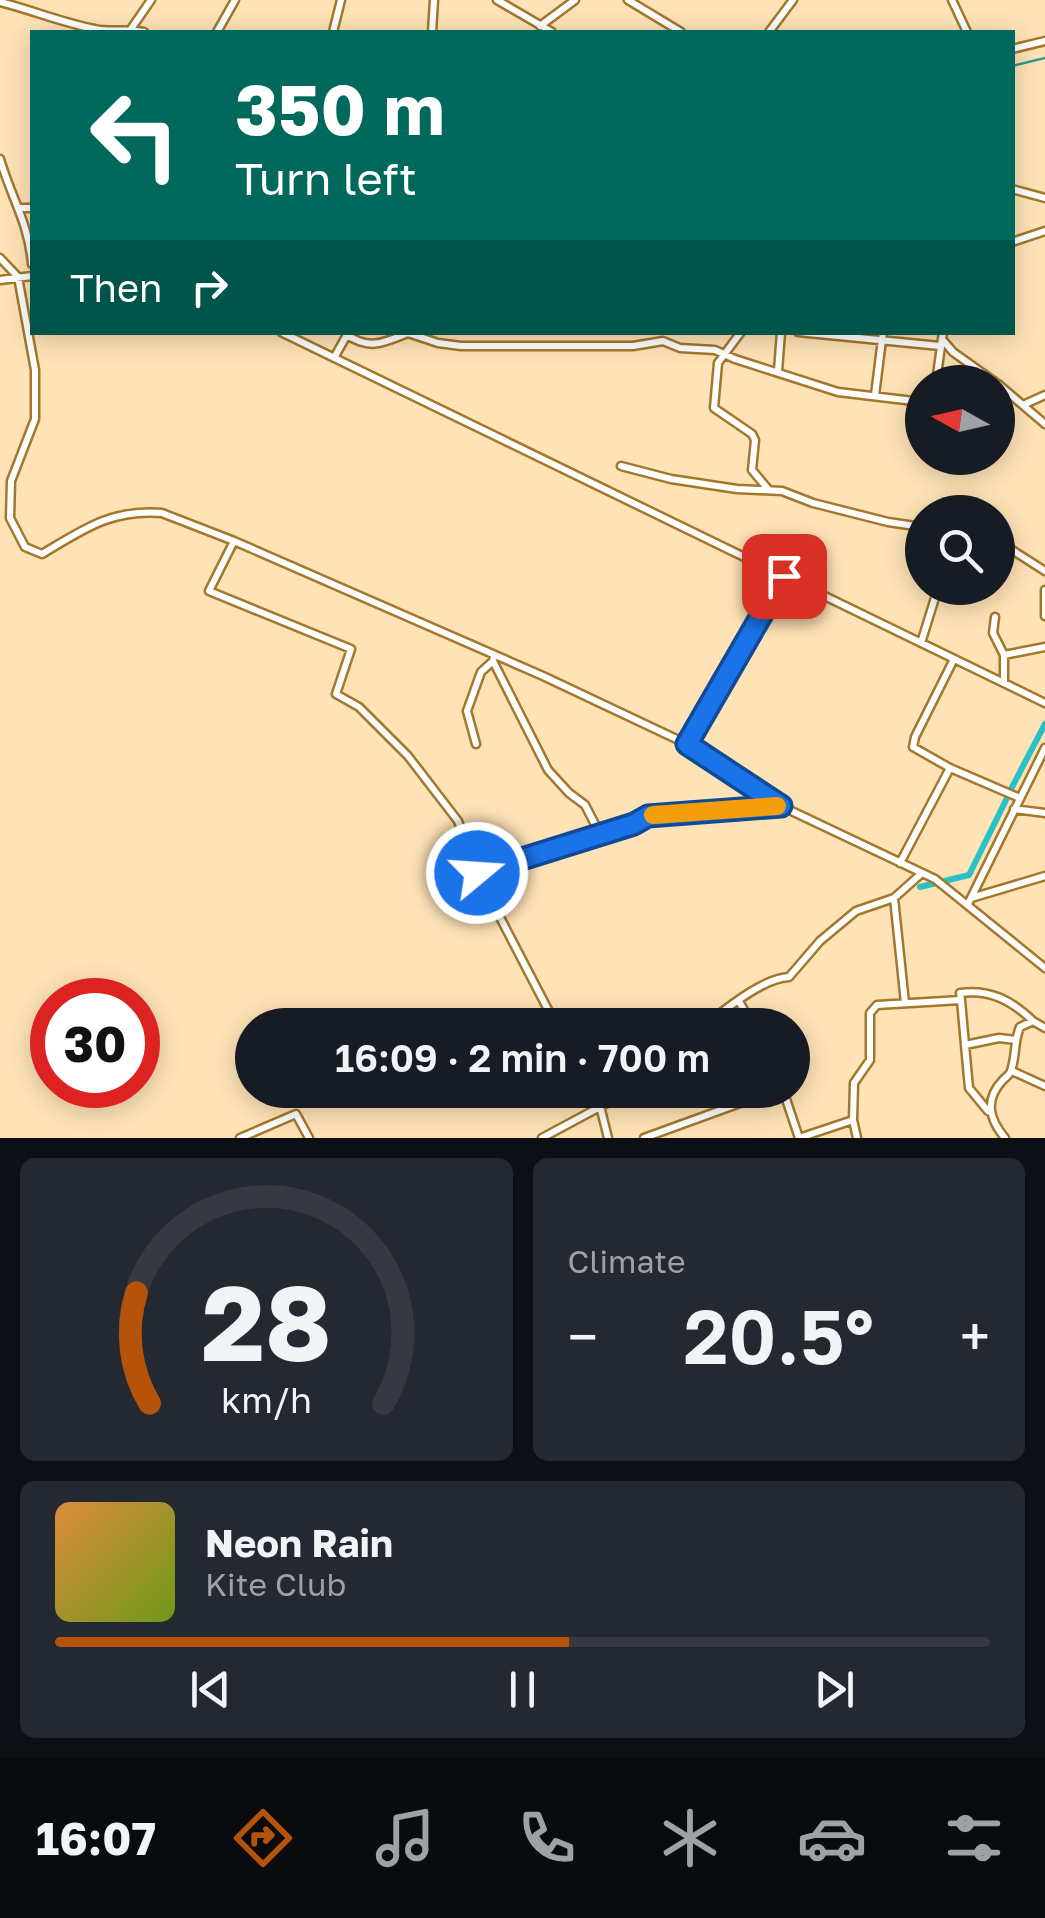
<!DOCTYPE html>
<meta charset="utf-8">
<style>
:root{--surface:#171b24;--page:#242831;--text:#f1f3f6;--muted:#9ea1a6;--line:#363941;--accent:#b45309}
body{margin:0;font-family:"Golos Text",sans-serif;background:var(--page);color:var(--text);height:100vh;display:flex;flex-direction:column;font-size:38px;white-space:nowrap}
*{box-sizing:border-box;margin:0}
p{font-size:32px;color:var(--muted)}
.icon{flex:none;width:55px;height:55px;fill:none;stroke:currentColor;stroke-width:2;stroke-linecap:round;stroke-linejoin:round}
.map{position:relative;height:1138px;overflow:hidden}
.panel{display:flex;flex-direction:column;gap:20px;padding:20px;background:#0d0f14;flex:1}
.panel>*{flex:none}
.banner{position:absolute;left:30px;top:30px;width:985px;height:305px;border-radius:0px;box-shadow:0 5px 25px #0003;background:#00695c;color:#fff;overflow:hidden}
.needle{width:65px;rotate:278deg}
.buttons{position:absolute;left:905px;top:365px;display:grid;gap:20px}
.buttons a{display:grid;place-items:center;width:110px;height:110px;border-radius:50%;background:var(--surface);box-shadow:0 5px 25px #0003;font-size:50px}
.speed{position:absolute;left:30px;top:978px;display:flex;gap:20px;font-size:50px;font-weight:700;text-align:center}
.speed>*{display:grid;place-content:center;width:130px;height:130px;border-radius:50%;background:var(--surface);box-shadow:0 5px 25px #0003;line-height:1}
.speed .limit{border:15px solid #d22;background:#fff;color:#111}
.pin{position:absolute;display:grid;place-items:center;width:85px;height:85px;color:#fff;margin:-42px;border-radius:20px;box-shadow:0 5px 15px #0006}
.me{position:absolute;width:110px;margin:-55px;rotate:72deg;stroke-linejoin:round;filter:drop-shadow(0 0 8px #0008)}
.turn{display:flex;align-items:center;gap:35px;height:210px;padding:0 40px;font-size:45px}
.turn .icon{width:130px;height:130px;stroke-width:2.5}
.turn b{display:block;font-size:70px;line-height:85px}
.then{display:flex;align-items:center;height:95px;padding:0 40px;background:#0003;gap:20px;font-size:38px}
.big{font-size:75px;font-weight:600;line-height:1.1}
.panel .tile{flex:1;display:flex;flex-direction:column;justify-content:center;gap:15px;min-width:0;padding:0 35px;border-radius:15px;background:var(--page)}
.panel .dial{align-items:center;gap:0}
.dial svg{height:260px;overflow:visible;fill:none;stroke:var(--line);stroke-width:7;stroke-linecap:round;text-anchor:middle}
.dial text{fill:var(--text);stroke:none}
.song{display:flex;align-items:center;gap:30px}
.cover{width:120px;height:120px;border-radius:15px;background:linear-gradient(135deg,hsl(30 70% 55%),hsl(80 70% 35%))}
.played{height:10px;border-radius:5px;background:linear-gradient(90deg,var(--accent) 55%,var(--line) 55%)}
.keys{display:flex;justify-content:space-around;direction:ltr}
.heat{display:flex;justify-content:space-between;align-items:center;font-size:55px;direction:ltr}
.panel .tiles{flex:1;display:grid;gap:20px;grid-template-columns:1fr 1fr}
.tile:last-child{grid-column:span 2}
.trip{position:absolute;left:235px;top:1008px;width:575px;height:100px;border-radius:50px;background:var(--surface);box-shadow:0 5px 25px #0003;font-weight:600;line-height:100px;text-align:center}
.dock{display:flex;height:160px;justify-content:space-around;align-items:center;background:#090b0e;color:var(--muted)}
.dock .icon{width:70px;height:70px}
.dock .current{color:var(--accent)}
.dock b{font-size:45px;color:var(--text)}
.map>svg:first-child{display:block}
</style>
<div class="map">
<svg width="1045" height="1138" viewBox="0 0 1045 1138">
<rect width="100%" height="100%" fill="#ffe3b7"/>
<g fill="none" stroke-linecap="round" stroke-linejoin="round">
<path stroke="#329791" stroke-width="2.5" d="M1012,66L1045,58"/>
<path stroke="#29c1c6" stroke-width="6" d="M1010,791L1045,724
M920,887L969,875L1008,796"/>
<g stroke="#a4782b" stroke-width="11">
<path id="minor" d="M497,0L552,32
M628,0L681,32
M952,0L967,32
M0,2C32,10 63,23 95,29C112,33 127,28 144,32
M540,26L575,0
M129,32L151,0
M217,32L235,0
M333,32L341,0
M432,32L434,0
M769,32L793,0
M1012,49L1045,41
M0,159C11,197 29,224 32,264
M1012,189L1045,198
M18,208H32
M1012,242L1045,231
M0,258L18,277L35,370V419L11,481L10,518L25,547L42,554C84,529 111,509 162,513L234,541L543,676L687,744L781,806L935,879L1045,968
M0,280L32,276
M281,332L1045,703
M741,332L718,363L714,408L752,434L755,440L752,470L768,489
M798,332L940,346
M347,335C370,350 383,343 408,333L438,343L461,346H633L663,341L680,348L715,350L735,359L838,392L922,402
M942,339L953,352L995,382
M334,358L348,333
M778,371L781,332
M936,382L943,332
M998,384L1045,424
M875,395L883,332
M1023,405L1045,395
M621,466L671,479L737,489L782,491L813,503L888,522L922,527
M234,541L209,591L351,649L336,694L359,707L408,756L458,821L477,873L556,1025
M998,541L1045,571
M1045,590V616
M995,617L993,633L1004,655V683
M921,643L938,588
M1004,655L1045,647
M954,659L915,737L913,747L950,768L1020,798
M476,744L467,711L481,672L493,661
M687,744L784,577
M1014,809L1045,813
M600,834L663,813L780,806
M900,863L950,768
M477,873L600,834L585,805L569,793L548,770L493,661L494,656
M894,898L905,1003
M971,898L1045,876
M968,904L1045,748
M961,1000L960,993C990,989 1011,1000 1033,1021
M739,1001L752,1025
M705,1025C726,1009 763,978 789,977L820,941L856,911L894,898L922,873
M965,1045L969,1088L988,1111
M1012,1071L1045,1086
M591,1090L600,1106L608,1138
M783,1090L799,1138L853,1120L857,1138
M853,1120L854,1083L870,1060V1013L877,1005L961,1000L965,1045L999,1038L1016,1040
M240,1138L296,1114L309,1138
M542,1138L611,1101L625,1090
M644,1138L776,1090
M1005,1138C989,1119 984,1100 1003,1080C1008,1075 1011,1074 1012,1067C1016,1054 1014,1041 1020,1027L1033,1021L1045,1028"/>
</g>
<use href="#minor" stroke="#fff" stroke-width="6"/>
</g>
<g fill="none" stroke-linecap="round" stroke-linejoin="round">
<g stroke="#114b97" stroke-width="25">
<path id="route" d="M477,873L634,824L648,816L781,806L687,744L784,576"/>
</g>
<use href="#route" stroke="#1a73e8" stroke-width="18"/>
<path stroke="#f59e0b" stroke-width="18" d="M653,815L777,806"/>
</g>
</svg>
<div class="buttons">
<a><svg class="needle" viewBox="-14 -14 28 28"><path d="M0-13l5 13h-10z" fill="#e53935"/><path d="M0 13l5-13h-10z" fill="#9ea1a6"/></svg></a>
<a><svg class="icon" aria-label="search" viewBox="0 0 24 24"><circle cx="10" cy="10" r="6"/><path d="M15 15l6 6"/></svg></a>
</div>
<div class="speed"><div class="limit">30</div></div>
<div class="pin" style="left:784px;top:576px;background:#d93025"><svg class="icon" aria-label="arrive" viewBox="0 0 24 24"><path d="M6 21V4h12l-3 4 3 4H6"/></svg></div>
<svg class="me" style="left:477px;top:873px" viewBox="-20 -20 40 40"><circle r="17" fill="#1a73e8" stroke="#fff" stroke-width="3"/><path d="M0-11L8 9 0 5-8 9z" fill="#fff"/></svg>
<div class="trip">16:09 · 2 min · 700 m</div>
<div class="banner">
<div class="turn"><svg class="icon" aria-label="left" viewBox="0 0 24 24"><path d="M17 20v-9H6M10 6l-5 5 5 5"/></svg><div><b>350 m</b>Turn left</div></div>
<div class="then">Then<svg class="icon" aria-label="right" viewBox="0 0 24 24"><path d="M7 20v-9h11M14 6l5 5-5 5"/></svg></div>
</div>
</div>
<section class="panel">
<div class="tiles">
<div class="tile dial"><svg viewBox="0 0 100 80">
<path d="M14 69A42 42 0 1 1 86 69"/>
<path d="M14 69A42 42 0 0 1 10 35" stroke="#b45309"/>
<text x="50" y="56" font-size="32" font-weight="700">28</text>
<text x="50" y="72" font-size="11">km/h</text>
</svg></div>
<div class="tile"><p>Climate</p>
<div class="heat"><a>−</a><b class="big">20.5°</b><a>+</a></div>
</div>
<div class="tile">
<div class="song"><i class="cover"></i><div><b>Neon Rain</b><p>Kite Club</p></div></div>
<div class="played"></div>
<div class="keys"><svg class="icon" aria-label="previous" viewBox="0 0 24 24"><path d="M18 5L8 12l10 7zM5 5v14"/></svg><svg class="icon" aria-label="pause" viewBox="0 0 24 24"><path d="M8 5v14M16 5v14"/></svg><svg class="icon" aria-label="next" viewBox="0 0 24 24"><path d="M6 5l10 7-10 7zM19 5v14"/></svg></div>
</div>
</div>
</section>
<nav class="dock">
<b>16:07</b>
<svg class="icon current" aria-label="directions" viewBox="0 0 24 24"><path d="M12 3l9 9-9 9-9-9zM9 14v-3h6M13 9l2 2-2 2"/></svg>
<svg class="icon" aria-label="music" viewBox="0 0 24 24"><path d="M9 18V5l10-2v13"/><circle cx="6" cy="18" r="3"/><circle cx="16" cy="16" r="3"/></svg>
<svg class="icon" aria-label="phone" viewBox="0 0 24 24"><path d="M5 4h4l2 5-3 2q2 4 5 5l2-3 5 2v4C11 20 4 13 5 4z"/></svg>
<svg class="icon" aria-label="climate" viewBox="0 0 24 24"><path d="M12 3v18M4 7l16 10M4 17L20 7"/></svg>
<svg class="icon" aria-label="car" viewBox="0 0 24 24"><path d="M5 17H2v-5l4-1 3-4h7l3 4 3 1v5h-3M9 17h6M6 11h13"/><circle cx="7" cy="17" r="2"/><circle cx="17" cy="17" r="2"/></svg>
<svg class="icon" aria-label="filters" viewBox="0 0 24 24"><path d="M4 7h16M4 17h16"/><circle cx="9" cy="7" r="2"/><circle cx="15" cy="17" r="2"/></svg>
</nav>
